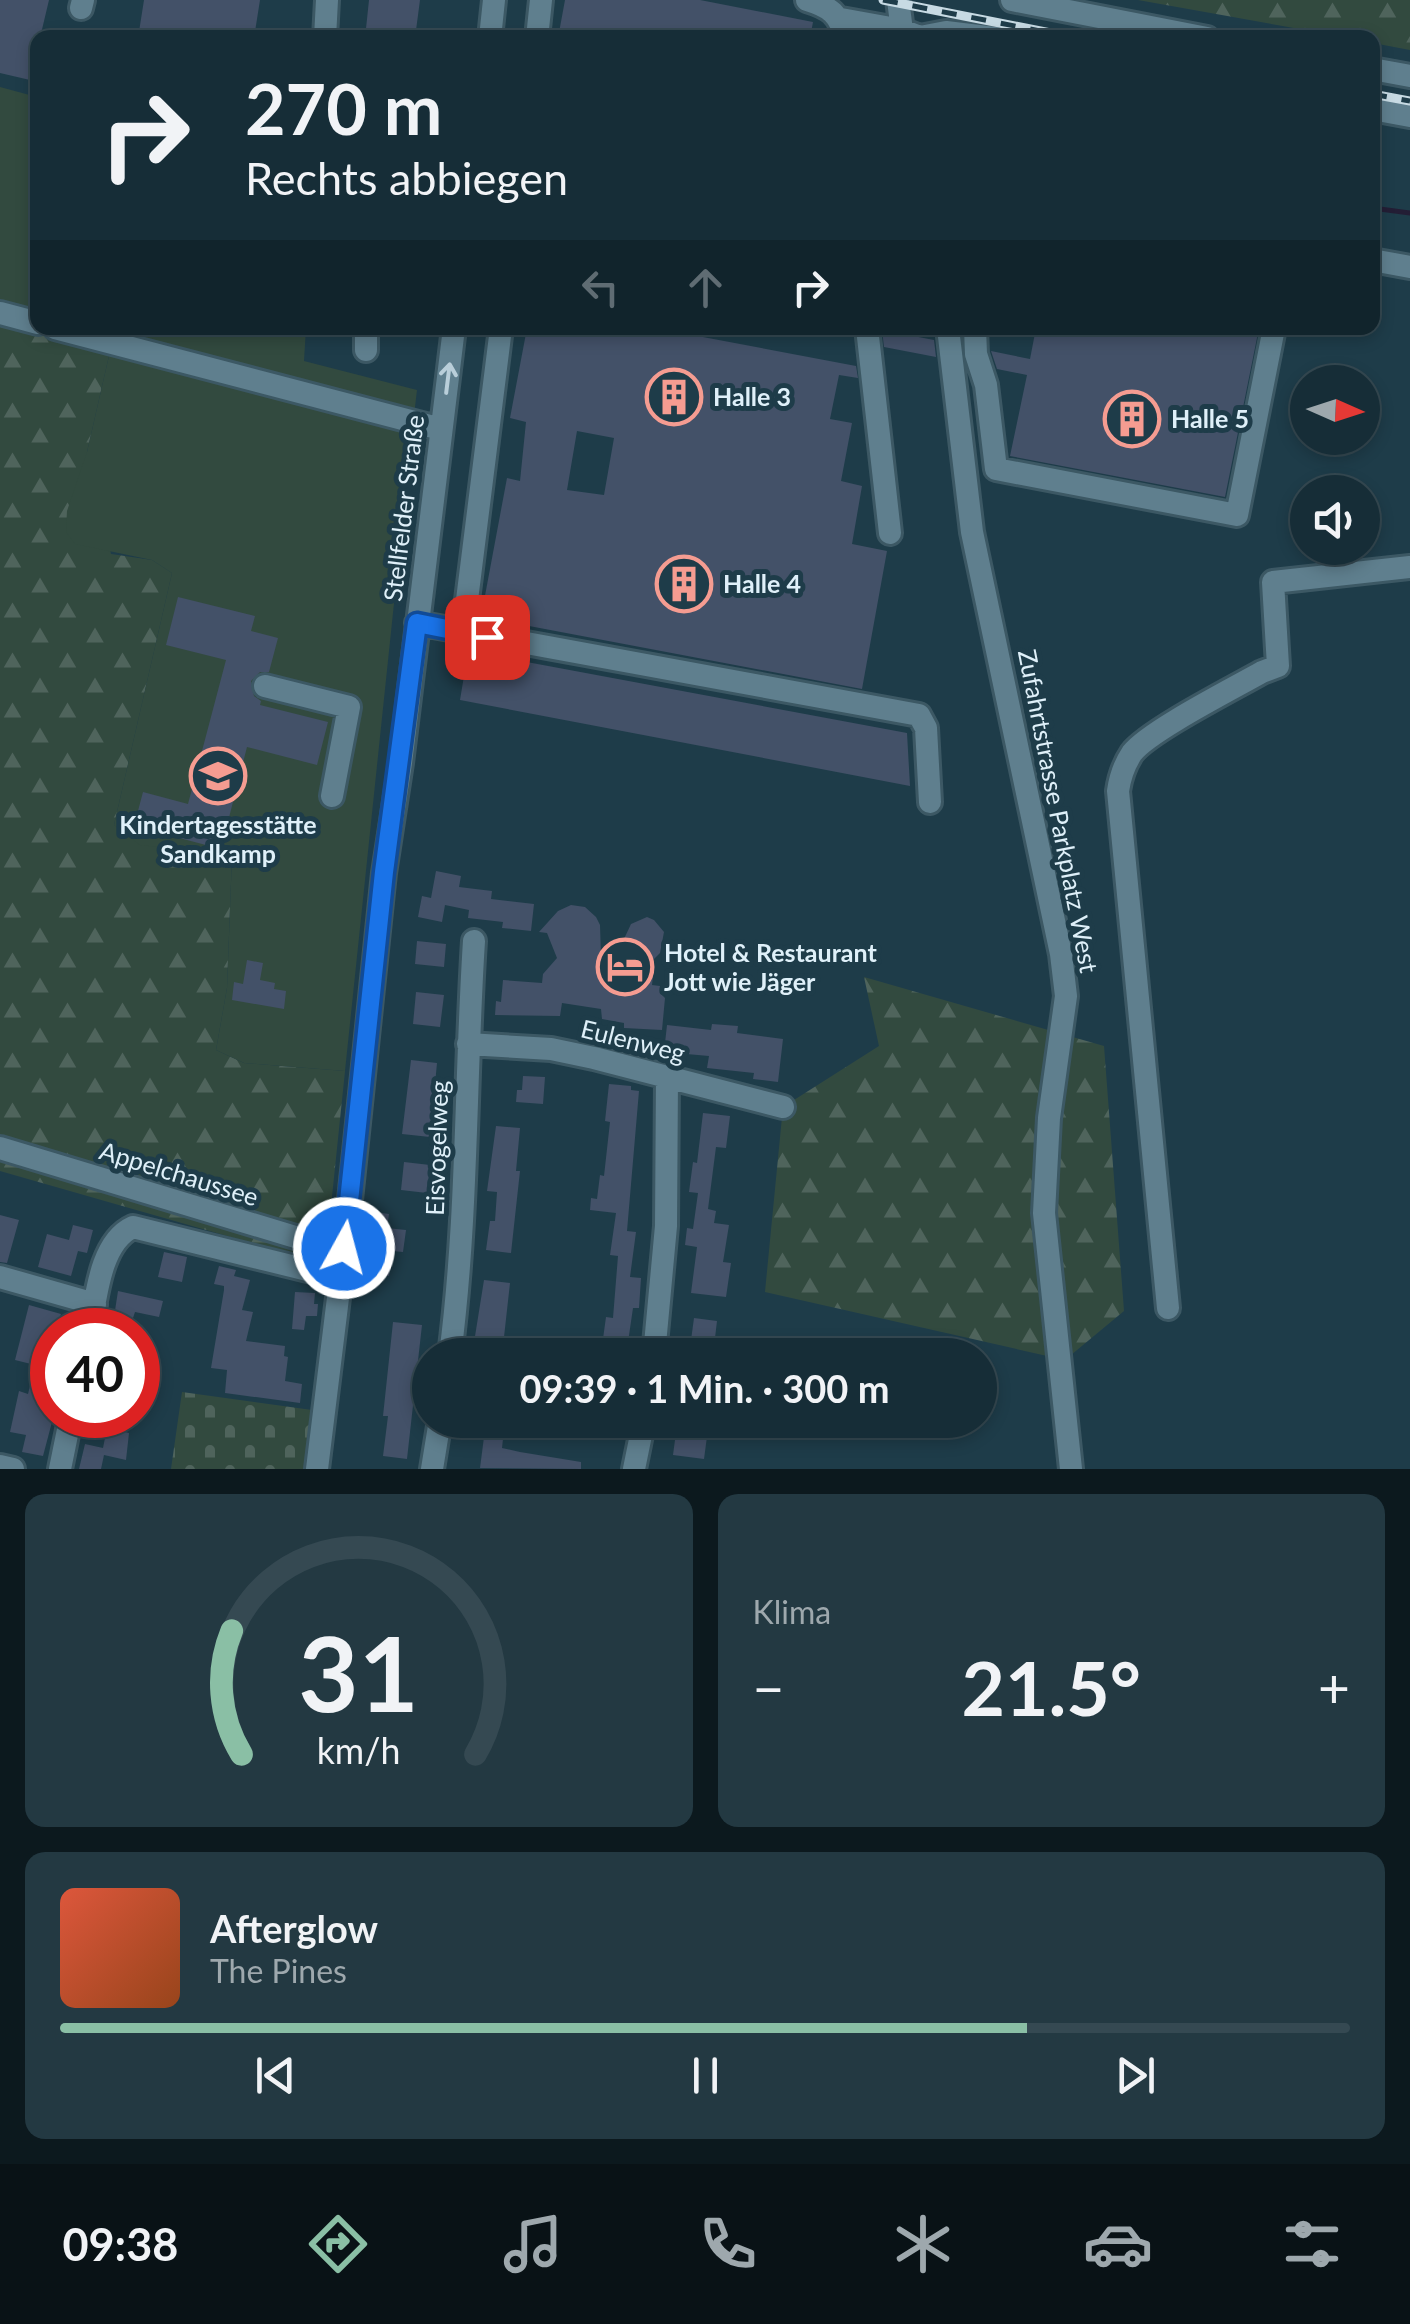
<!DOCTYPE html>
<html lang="de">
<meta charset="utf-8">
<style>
:root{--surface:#162d37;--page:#233942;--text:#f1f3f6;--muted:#9ea8ad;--line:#354952;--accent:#8abfa5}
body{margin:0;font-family:Lato,sans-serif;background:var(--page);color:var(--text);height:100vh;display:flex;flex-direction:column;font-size:38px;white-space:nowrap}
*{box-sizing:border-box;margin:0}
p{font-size:32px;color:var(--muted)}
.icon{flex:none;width:55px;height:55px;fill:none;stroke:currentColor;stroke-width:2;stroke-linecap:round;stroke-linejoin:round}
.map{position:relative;height:1469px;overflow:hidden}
.sheet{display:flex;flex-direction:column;gap:25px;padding:25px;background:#0c191e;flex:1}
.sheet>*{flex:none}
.hud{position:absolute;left:30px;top:30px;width:1350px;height:305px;border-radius:20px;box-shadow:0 5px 15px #0003,0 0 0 2px var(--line);background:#162d37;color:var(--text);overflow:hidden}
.needle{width:65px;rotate:93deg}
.buttons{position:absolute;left:1290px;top:365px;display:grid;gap:20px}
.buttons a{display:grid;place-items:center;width:90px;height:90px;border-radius:50%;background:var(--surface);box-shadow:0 5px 15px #0003,0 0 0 2px var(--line);font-size:50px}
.speed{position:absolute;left:30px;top:1308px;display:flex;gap:20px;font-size:50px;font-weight:700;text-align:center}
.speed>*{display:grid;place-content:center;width:130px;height:130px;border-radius:50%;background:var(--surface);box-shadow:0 5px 15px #0003,0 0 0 2px var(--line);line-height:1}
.speed .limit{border:15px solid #d22;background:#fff;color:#111}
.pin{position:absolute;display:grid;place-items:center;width:85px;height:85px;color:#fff;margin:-42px;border-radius:20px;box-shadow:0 5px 15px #0006}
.me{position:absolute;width:110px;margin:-55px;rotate:7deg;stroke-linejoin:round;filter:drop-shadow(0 0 8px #0008)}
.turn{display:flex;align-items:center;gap:35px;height:210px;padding:0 50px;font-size:45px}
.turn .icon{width:130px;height:130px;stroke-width:2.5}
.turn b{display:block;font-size:70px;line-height:85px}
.lanes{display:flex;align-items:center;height:95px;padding:0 50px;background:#0003;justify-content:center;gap:50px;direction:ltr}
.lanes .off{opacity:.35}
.big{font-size:75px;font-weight:700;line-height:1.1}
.sheet .widget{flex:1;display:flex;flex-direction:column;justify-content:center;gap:15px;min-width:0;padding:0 35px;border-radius:20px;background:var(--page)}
.sheet .dial{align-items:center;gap:0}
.dial svg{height:260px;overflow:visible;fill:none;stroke:var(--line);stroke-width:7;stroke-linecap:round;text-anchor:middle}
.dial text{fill:var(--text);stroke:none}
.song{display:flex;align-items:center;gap:30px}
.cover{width:120px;height:120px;border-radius:15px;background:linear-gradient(135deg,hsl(10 70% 55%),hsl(20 70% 35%))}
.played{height:10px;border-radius:5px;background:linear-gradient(90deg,var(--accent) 75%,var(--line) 75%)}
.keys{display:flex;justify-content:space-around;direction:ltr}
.heat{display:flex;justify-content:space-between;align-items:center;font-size:55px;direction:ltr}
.sheet .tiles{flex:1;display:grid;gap:25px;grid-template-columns:1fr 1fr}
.widget:last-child{grid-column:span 2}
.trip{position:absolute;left:412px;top:1338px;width:585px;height:100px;border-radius:50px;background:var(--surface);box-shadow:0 5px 15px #0003,0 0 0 2px var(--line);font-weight:700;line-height:100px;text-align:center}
.tab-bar{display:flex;height:160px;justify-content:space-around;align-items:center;background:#091216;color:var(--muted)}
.tab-bar .icon{width:70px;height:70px}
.tab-bar .on{color:var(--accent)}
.tab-bar b{font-size:45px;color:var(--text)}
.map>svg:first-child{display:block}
</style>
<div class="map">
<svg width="1410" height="1469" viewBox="0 0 1410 1469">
<defs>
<pattern id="forest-firs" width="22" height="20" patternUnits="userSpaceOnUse" patternTransform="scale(2.5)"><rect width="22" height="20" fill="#324a3f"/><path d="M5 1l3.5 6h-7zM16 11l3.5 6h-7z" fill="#4f645c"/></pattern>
<pattern id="cemetery-stones" width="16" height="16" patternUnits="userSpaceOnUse" patternTransform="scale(2.5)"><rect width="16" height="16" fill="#324a3f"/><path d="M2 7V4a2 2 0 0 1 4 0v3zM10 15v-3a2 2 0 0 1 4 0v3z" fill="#4f645c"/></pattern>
</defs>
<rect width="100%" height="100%" fill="#1e3c49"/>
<path fill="url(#forest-firs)" d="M1138,0H1410V50L1373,43L1372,38L1344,37Z
M0,317L111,347L87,452L111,554L152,560L172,573L114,825L178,851L232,855L227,988L216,1050L244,1063L345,1071L325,1264L0,1171Z
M864,977L1104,1046L1124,1311L1065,1360L765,1292L783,1107L879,1046Z"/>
<path fill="url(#cemetery-stones)" d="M182,1392L312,1410L304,1469H171Z"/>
<path fill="#324a3f" d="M0,87L37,97V327L0,317Z
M39,328H306L304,361L417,390L410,450L416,452L406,489L345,1071L244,1063L216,1050L227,988L232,856L140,845L114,825L172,573L152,560L75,544L66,532L67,511L87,452L111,347Z"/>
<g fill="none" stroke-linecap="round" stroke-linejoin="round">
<path stroke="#231e35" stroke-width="5" d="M1372,208L1410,213"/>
</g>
<path fill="#435168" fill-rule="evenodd" d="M0,0H49L30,80L0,73Z
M144,0H260L254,38H138Z
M369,0H420L415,38H365Z
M565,0H700L813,22L810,38H558Z
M527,328H655L856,366L858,378L839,375L830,419L852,423L841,481L862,486L852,544L887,551L862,689L481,617L507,478L520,481L526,422L510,418ZM577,431L614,438L604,495L567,490Z
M1036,328H1259L1225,497L1010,456L1027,375L997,369L991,351L1030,359Z
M882,330L934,340L936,357L884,347Z
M178,597L255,616L251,631L278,638L269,672H260L251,681L254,696L261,701L260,705L328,722L317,765L247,747L221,849L134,826L143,792L188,804L226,660L166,645Z
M516,660L907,733L910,786L460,700L466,664L514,673Z
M436,871L461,876L459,887L492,891L491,899L534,904L531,931L502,928L503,922L468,918L469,910L445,905L442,922L418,917L422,896L431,898Z
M571,905L585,907L596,917L600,925L602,986L631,924L647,917L654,920L664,932L660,953L638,975L653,976L652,985L660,986V993L665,998L662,1030L624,1028V1023L602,1019L601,1009L562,1003L560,1016L495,1015L496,1001L501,1002L503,980L542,983L543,974L557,958L547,933L539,932L558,911Z
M417,941L446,944L444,967L415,964Z
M247,960L263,963L260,980L275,983L274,989L286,991L284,1009L232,1000L234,982L243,984Z
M416,992L444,995L440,1027L413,1024Z
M712,1024L738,1026L737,1033L783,1039L778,1082L753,1079L754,1073L707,1068L709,1056L664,1052L667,1025L711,1030Z
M411,1060L437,1063L430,1137L402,1134Z
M523,1076L545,1077L543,1104L516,1102L517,1090H522Z
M609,1084L631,1086V1090L639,1091L627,1231L636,1232L630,1277L641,1278L639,1308H633L627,1349L602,1346L606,1317L613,1318L618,1256L610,1255L616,1213L590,1210L591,1198L597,1199L600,1175L604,1176L610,1122L605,1121Z
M703,1113L730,1116L726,1148L716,1147L708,1209L716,1211L714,1223L729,1225L723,1262L731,1263L726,1297L691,1293L697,1247L685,1245L687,1228L693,1229L698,1193L689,1192L693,1162L697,1163Z
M496,1126L520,1128L516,1171H520L511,1253L486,1250L490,1221H495L497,1192L487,1191Z
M404,1162L430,1165L427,1193L401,1190Z
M368,1211L389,1214L387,1228L406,1230L403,1252L392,1251L389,1276L359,1272Z
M0,1215L19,1220L7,1263L0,1262Z
M73,1225L93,1230L87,1253L78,1251L71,1276L38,1267L47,1234L69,1240Z
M164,1252L187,1257L182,1282L158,1277Z
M219,1266L236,1270L234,1276L250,1280L242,1310L253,1312L246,1341L285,1346L284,1356L288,1357L285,1381L302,1384L300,1403L225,1393L227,1370L211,1368L224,1290V1286L214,1284Z
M484,1280L510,1283L502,1355H472Z
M118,1291L163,1301L159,1317L135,1312L129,1330H112Z
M295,1292L315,1293L314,1304H318L317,1316H306L304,1330L292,1329Z
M29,1305L61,1314L56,1330H52V1422L43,1456L22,1452L26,1435L10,1432L19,1391L28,1394L35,1365L15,1360Z
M694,1318L717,1321L713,1355H689Z
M393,1322L422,1325L407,1459L383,1456L388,1416H383Z
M560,1420H613L611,1434L560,1428Z
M677,1425L708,1429L704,1459L673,1455Z
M107,1428L129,1433L126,1460L104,1455L101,1469H79L85,1444L103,1448Z
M484,1437L503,1439L502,1448L520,1452L581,1462V1469L480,1468Z"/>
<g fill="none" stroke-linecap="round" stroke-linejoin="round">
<g stroke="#3c5864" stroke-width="28">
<path id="minor" d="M807,0C830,7 840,14 845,38
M898,0L903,38
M1012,0L1207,38
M81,8L83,0
M841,19L902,30L920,37L946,32L995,38
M325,38L327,0
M490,38L494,0
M537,38L541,0
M1372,69L1410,76
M1372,109L1410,116
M1372,260L1410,267
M0,313L38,323
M55,328L441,429
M867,328L890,533
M948,328L972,532L1061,954L1066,996L1049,1118L1044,1213L1071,1469
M975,328L976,354L986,385L996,469L1237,515L1274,328
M366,350V328
M417,623L919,715L926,728L930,802
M463,632L501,328
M265,686L349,707L332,796
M468,1044L551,1049L594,1058L783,1107
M0,1148L315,1243L344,1248
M0,1277L95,1304
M1168,1308L1118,791C1120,777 1124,765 1132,753C1149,731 1234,688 1262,672L1278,666L1273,582L1410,567
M90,1330C96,1298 100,1242 133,1227L340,1278
M450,1355C468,1217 465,1079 474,941
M654,1355L666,1226L667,1077
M0,1466L13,1469
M60,1469L71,1415
M317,1469L350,1200L384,873L401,763L454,328
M432,1469L440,1420
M634,1469L644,1420"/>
</g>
<use href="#minor" stroke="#5f7f8e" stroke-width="22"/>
<g stroke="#c7dae3" stroke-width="9">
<path id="rail" d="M883,0L1076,38
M1372,94L1410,101"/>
</g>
<use href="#rail" stroke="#1e3c49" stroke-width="5" stroke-dasharray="15" stroke-linecap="butt"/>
</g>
<defs><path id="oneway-shaft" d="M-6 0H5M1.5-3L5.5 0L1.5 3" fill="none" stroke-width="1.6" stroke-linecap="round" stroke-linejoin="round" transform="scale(2.5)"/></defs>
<use stroke="#b9ced9" href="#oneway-shaft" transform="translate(448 378) rotate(-83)"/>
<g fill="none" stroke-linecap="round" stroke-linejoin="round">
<g stroke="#114b97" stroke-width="25">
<path id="route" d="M344,1248L384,872L417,623L487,637"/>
</g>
<use href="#route" stroke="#1a73e8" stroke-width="18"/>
</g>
<defs>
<g id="building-ring" transform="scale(2.875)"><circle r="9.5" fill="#1e3c49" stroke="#f59c91" stroke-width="1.5"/><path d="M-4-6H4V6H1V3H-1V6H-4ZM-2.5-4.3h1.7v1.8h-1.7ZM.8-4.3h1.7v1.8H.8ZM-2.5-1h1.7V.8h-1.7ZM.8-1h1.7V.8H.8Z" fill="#f59c91"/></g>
<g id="school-ring" transform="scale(2.875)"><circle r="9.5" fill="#1e3c49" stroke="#f59c91" stroke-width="1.5"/><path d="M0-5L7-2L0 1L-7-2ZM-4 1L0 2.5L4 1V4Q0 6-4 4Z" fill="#f59c91"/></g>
<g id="hotel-ring" transform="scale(2.875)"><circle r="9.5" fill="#1e3c49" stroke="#f59c91" stroke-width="1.5"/><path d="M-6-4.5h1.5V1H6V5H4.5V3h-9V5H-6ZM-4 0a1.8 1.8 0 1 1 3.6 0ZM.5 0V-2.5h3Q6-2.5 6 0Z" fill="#f59c91"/></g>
</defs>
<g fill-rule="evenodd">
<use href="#building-ring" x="674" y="397"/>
<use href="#building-ring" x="1132" y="419"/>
<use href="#building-ring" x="684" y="584"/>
<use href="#school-ring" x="218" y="776"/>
<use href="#hotel-ring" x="625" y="967"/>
</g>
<g text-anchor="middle" stroke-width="10" stroke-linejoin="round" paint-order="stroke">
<g font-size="25" font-weight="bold" fill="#dff0f9" stroke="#1e3c49" text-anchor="start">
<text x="713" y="406">Halle 3</text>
<text x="1171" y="428">Halle 5</text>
<text x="723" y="593">Halle 4</text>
<text x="218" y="834" text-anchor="middle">Kindertagesstätte<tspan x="218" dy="29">Sandkamp</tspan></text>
<text x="664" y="962">Hotel &amp; Restaurant<tspan x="664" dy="29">Jott wie Jäger</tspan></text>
</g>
<g font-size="25" fill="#dff0f9" stroke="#1e3c49">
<text transform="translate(404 508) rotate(-83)" y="9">Stellfelder Straße</text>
<text transform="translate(1058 811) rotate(79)" y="9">Zufahrtstrasse Parkplatz West</text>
<text transform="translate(633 1041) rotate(14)" y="9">Eulenweg</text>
<text transform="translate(437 1148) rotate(-88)" y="9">Eisvogelweg</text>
<text transform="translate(179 1174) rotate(17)" y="9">Appelchaussee</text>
</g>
</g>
</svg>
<div class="buttons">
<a><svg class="needle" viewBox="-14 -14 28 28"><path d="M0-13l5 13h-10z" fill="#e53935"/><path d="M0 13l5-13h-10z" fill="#9ea8ad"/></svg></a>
<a><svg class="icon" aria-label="sound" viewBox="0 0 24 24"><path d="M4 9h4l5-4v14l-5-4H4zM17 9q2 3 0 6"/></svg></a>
</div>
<div class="speed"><div class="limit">40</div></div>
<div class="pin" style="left:487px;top:637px;background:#d93025"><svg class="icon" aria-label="arrive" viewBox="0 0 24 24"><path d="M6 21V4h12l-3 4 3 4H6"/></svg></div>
<svg class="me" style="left:344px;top:1248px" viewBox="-20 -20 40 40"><circle r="17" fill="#1a73e8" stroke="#fff" stroke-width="3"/><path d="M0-11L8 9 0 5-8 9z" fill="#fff"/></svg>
<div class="trip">09:39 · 1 Min. · 300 m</div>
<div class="hud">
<div class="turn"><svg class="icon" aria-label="right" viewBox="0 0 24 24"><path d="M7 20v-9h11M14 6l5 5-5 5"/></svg><div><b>270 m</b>Rechts abbiegen</div></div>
<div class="lanes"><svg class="icon off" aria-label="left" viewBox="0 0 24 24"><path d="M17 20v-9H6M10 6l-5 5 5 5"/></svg><svg class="icon off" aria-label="ahead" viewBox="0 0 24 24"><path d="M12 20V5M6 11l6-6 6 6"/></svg><svg class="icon" aria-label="right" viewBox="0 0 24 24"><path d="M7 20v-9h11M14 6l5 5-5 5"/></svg></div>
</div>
</div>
<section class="sheet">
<div class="tiles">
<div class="widget dial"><svg viewBox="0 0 100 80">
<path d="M14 69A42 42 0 1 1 86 69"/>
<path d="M14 69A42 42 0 0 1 11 31" stroke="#8abfa5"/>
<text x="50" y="56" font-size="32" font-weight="700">31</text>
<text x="50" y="72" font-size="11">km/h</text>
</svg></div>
<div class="widget"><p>Klima</p>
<div class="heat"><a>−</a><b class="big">21.5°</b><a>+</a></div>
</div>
<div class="widget">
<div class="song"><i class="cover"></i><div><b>Afterglow</b><p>The Pines</p></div></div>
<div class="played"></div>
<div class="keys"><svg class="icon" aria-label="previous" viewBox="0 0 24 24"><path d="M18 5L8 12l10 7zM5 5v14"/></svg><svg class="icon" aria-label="pause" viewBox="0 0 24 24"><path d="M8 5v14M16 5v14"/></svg><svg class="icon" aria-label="next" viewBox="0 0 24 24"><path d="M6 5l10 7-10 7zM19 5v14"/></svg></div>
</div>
</div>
</section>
<nav class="tab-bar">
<b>09:38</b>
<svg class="icon on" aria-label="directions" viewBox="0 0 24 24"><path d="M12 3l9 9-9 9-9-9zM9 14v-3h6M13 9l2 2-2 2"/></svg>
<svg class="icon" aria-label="music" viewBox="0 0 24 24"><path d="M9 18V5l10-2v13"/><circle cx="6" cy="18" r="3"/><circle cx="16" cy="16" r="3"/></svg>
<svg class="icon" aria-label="phone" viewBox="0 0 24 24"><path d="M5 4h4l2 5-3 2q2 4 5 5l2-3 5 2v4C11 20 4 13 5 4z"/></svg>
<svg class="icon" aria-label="climate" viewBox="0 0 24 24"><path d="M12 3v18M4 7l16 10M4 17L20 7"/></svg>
<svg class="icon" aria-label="car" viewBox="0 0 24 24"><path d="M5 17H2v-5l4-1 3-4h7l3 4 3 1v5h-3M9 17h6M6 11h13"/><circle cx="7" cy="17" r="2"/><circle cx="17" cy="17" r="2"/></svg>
<svg class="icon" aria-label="filters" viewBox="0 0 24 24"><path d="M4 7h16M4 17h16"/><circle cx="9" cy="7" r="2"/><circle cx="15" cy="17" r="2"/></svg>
</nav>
